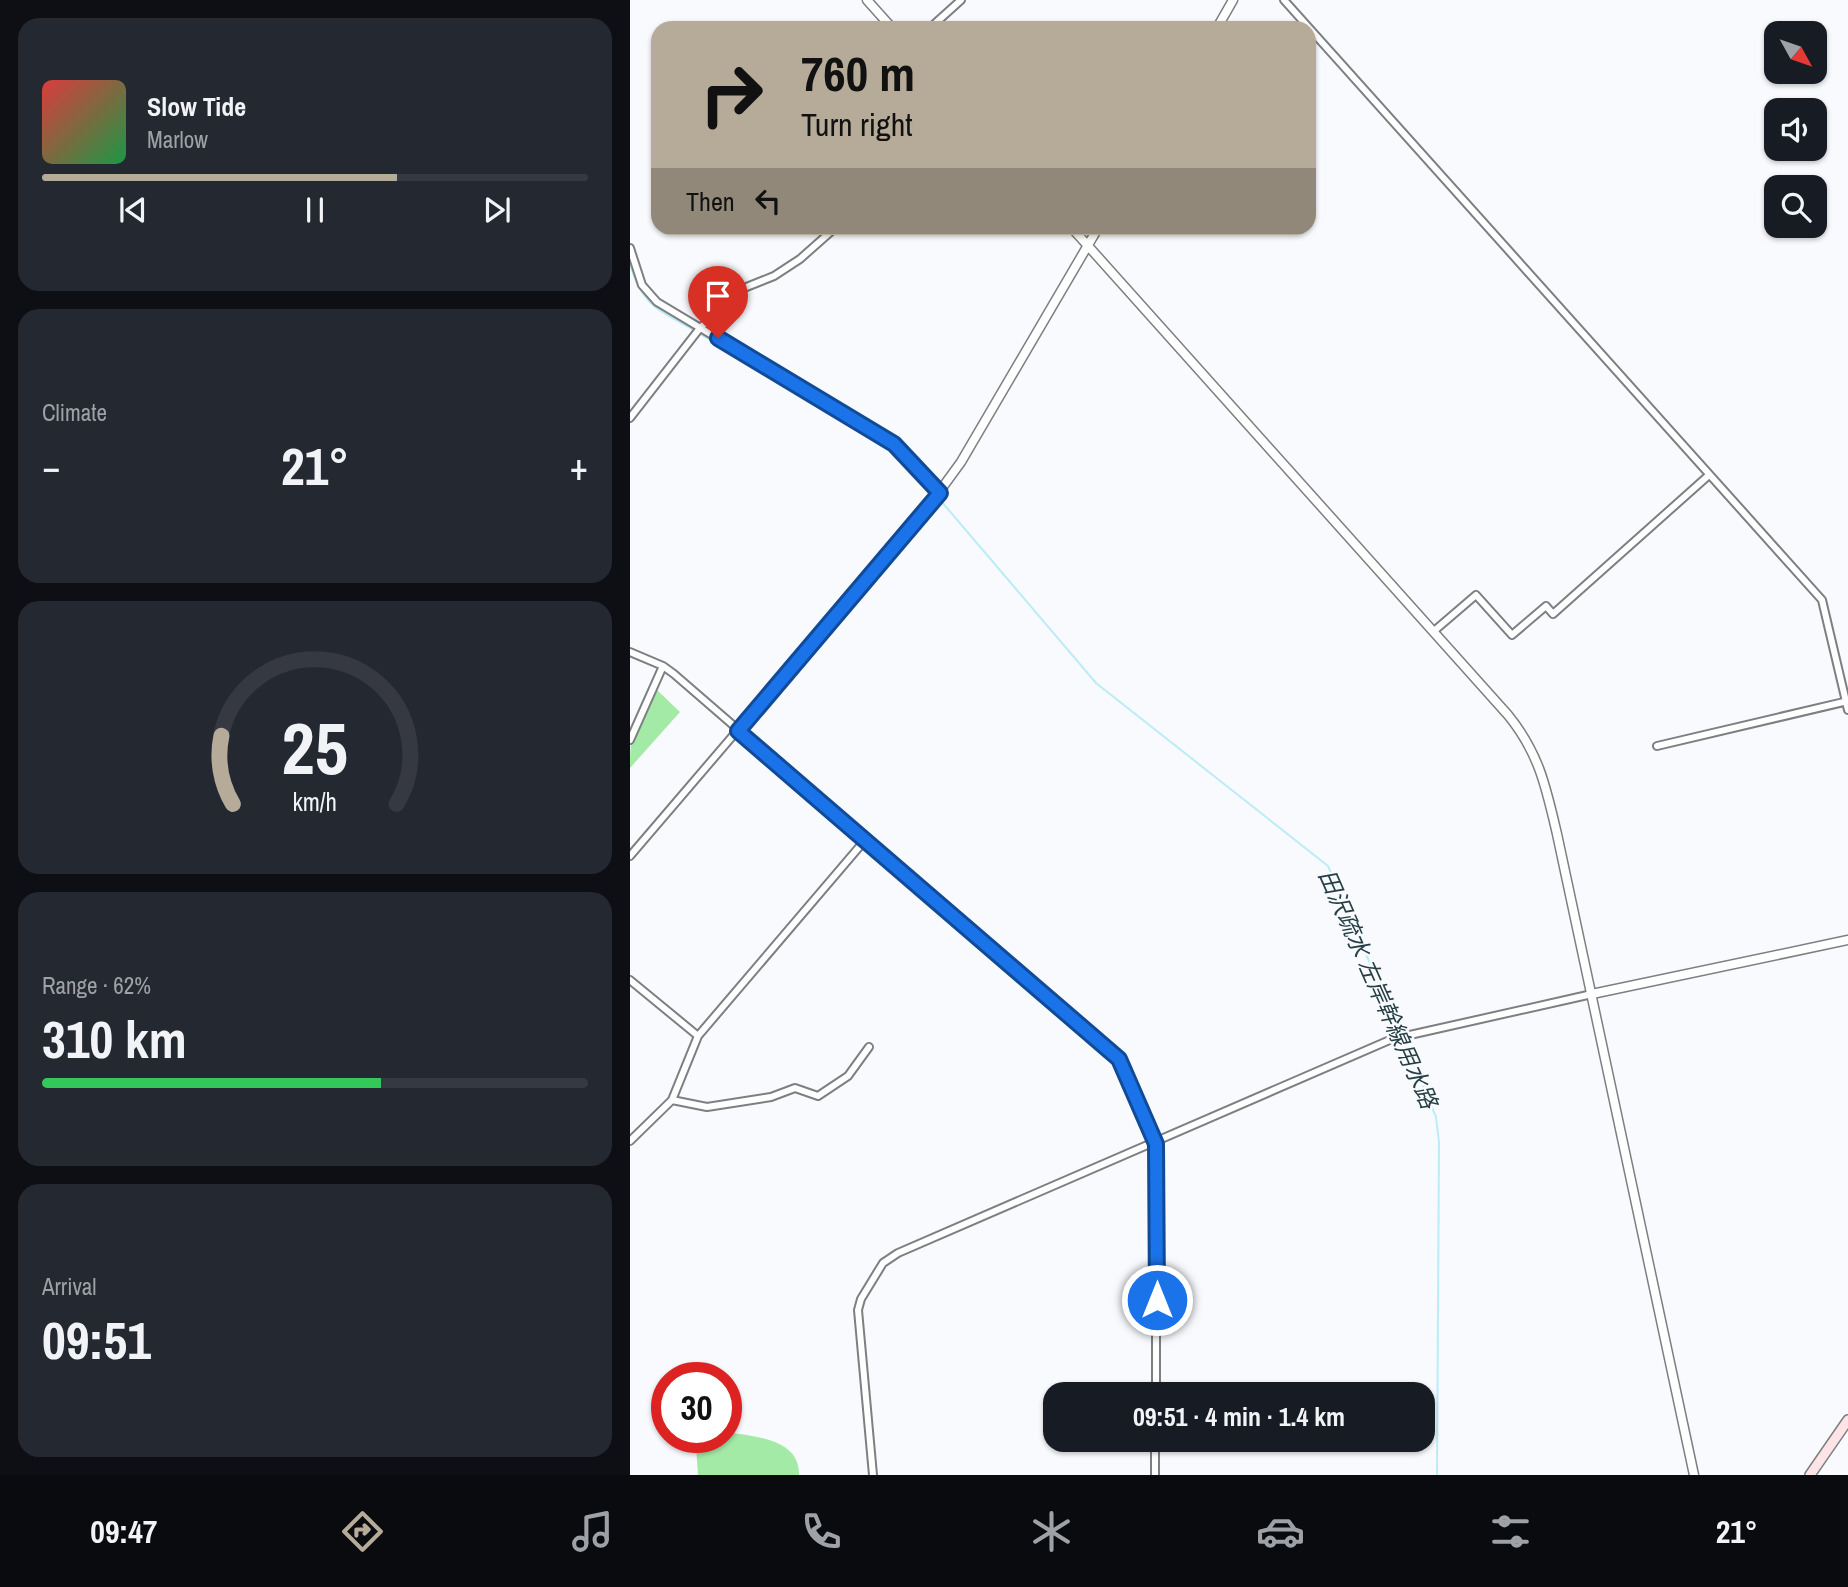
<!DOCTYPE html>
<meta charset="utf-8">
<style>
:root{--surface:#171b24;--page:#242831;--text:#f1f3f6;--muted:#9ea1a6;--line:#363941;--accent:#b6ab98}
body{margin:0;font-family:"Archivo Narrow","Noto Sans JP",sans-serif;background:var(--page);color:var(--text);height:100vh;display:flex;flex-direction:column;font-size:26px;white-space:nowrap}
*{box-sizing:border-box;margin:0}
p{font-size:23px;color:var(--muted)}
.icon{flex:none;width:38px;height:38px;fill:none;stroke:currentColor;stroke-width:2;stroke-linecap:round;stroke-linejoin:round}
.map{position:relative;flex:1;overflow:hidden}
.details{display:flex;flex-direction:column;gap:18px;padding:18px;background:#0d0f14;width:630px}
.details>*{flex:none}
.guide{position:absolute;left:21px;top:21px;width:665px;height:214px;border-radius:21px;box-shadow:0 2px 5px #0004;background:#b6ab98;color:#111;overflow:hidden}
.needle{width:46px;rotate:130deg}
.fabs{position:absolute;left:1134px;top:21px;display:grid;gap:14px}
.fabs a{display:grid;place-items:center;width:63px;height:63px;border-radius:14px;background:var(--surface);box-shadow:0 2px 5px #0004;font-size:35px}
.speed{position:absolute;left:21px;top:1362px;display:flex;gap:14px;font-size:35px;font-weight:700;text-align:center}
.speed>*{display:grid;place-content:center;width:91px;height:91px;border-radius:50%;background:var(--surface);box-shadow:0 2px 5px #0004;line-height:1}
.speed .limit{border:10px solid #d22;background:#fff;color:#111}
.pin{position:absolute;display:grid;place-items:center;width:60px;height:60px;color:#fff;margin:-72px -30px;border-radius:50% 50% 50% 0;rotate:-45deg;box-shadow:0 0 7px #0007}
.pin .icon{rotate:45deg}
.me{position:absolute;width:77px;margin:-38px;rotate:0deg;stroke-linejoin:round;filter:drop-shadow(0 0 5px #0008)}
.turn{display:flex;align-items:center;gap:24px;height:147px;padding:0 35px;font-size:32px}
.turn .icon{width:91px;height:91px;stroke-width:2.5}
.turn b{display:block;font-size:49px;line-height:60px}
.then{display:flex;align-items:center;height:66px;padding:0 35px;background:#0003;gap:14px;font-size:26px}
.big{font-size:52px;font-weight:700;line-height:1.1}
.details .tile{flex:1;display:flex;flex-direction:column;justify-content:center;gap:10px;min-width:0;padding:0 24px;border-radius:21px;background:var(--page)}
.details .dial{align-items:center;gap:0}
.dial svg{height:182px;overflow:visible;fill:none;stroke:var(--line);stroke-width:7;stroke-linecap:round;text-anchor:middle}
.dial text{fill:var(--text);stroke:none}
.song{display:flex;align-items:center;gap:21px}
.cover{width:84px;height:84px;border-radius:10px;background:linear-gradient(135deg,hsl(0 70% 55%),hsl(140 70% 35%))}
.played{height:7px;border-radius:4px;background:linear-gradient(90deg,var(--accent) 65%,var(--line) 65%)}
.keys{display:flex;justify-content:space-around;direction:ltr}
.heat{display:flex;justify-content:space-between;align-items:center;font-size:38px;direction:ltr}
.charge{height:10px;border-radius:5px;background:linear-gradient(90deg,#34c759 62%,var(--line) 0)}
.trip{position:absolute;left:413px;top:1382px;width:392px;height:70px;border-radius:21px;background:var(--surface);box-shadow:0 2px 5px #0004;font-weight:700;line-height:70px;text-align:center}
.tab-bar{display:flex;height:112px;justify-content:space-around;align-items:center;background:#090b0e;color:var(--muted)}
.tab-bar .icon{width:49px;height:49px}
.tab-bar .on{color:var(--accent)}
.tab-bar b{font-size:32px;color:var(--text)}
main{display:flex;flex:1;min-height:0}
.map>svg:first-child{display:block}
</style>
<main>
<section class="details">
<div class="tile">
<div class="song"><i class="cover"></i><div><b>Slow Tide</b><p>Marlow</p></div></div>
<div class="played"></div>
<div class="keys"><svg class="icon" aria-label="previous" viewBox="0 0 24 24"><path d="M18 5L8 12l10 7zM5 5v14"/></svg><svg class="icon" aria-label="pause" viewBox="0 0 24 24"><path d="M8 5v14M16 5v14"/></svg><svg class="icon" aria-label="next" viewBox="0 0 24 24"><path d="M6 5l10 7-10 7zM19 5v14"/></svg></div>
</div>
<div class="tile"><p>Climate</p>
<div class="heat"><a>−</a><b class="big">21°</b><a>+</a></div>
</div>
<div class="tile dial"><svg viewBox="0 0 100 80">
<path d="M14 69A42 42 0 1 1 86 69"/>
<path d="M14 69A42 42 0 0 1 9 39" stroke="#b6ab98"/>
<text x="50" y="56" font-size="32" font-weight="700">25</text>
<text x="50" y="72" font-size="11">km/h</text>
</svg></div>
<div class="tile"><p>Range · 62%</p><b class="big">310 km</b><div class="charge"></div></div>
<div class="tile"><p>Arrival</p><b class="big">09:51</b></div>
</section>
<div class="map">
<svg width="1218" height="1475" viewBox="0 0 1218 1475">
<rect width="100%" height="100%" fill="#f8fafd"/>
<path fill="#a4eaa7" d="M27,690L50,712L0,768C0,738 3,712 27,690Z
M97,1432C126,1437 170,1439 169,1475H68L66,1446L80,1437H96Z"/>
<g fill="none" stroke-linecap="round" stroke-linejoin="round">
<path stroke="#bcecf6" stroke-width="2" d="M0,265C14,308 28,309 65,331
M70,334L256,445L276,461
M285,471L304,493
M311,501L466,683L698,866L770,1033
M773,1038L806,1117L809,1142L807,1475"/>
<g stroke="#7d7f82" stroke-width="10">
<path id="minor" d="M654,0L1192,600L1218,710
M300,28L331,0
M0,248L12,285L27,302L264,444L310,493
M0,418L70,328L114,288L144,276L170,259L205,228
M804,631L846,595L882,635L916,606L923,614L1079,475
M0,652L33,666L44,674L489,1059L526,1144V1395
M0,740L33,666
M1027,746L1218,701
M0,856L296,510
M0,980L68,1036
M42,1100L77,1107L141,1097L165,1088L188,1096L218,1076L239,1047
M0,1141L42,1100L68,1036L236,839
M243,1475L228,1310L231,1299L253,1263L268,1253L762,1039L962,994
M525,1475V1440"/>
</g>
<g stroke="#7d7f82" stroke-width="11">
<path id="tertiary" d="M237,0L262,28
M587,28L603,0
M442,228L878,715C909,753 916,787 927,834L1064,1475
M296,510L331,462L468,228
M962,994L1218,940"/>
</g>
<g stroke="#7d7f82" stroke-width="12">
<path id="secondary" d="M1180,1475L1218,1420"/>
</g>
<use href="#minor" stroke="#fff" stroke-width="6"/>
<use href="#tertiary" stroke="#fff" stroke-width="8"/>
<use href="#secondary" stroke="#ffe4e7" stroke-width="9"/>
</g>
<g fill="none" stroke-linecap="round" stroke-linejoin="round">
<g stroke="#114b97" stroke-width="18">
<path id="route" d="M88,338L264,444L310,493L108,731L489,1059L526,1144L527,1300"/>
</g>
<use href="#route" stroke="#1a73e8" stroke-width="12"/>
</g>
<g text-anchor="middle" stroke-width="5" stroke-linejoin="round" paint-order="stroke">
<g font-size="23" font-style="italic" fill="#263f44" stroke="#f8fafd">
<text transform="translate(748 989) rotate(66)" y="8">田沢疏水 左岸幹線用水路</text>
</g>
</g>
</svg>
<div class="fabs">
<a><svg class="needle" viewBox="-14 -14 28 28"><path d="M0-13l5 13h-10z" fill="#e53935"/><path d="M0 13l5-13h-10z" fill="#9ea1a6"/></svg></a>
<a><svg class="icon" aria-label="sound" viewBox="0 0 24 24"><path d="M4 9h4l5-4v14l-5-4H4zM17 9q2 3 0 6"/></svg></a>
<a><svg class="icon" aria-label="search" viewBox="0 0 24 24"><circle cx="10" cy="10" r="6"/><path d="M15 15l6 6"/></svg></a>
</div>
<div class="speed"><div class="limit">30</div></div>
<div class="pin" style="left:88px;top:338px;background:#d93025"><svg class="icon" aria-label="arrive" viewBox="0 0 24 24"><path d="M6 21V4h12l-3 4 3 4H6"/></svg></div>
<svg class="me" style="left:527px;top:1300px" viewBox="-20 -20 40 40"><circle r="17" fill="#1a73e8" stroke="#fff" stroke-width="3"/><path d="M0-11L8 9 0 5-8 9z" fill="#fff"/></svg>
<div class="trip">09:51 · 4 min · 1.4 km</div>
<div class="guide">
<div class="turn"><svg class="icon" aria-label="right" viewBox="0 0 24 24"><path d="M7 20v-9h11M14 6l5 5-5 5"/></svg><div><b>760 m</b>Turn right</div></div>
<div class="then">Then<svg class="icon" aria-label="left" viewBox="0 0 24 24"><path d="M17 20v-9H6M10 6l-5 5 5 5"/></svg></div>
</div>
</div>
</main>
<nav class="tab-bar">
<b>09:47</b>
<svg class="icon on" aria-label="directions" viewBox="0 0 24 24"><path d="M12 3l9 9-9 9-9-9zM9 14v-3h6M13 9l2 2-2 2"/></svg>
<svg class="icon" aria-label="music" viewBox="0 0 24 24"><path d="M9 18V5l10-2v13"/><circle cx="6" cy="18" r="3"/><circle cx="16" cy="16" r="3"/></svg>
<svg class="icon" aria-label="phone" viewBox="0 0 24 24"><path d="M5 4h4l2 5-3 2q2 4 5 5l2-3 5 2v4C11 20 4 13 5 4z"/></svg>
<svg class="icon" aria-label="climate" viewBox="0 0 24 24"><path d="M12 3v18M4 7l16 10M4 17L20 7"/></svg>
<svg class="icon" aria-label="car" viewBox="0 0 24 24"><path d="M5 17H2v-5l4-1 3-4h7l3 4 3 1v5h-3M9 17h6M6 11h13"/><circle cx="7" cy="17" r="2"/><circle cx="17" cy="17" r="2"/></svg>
<svg class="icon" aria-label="filters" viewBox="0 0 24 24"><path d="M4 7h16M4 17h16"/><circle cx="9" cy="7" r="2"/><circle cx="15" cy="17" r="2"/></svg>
<b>21°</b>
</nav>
